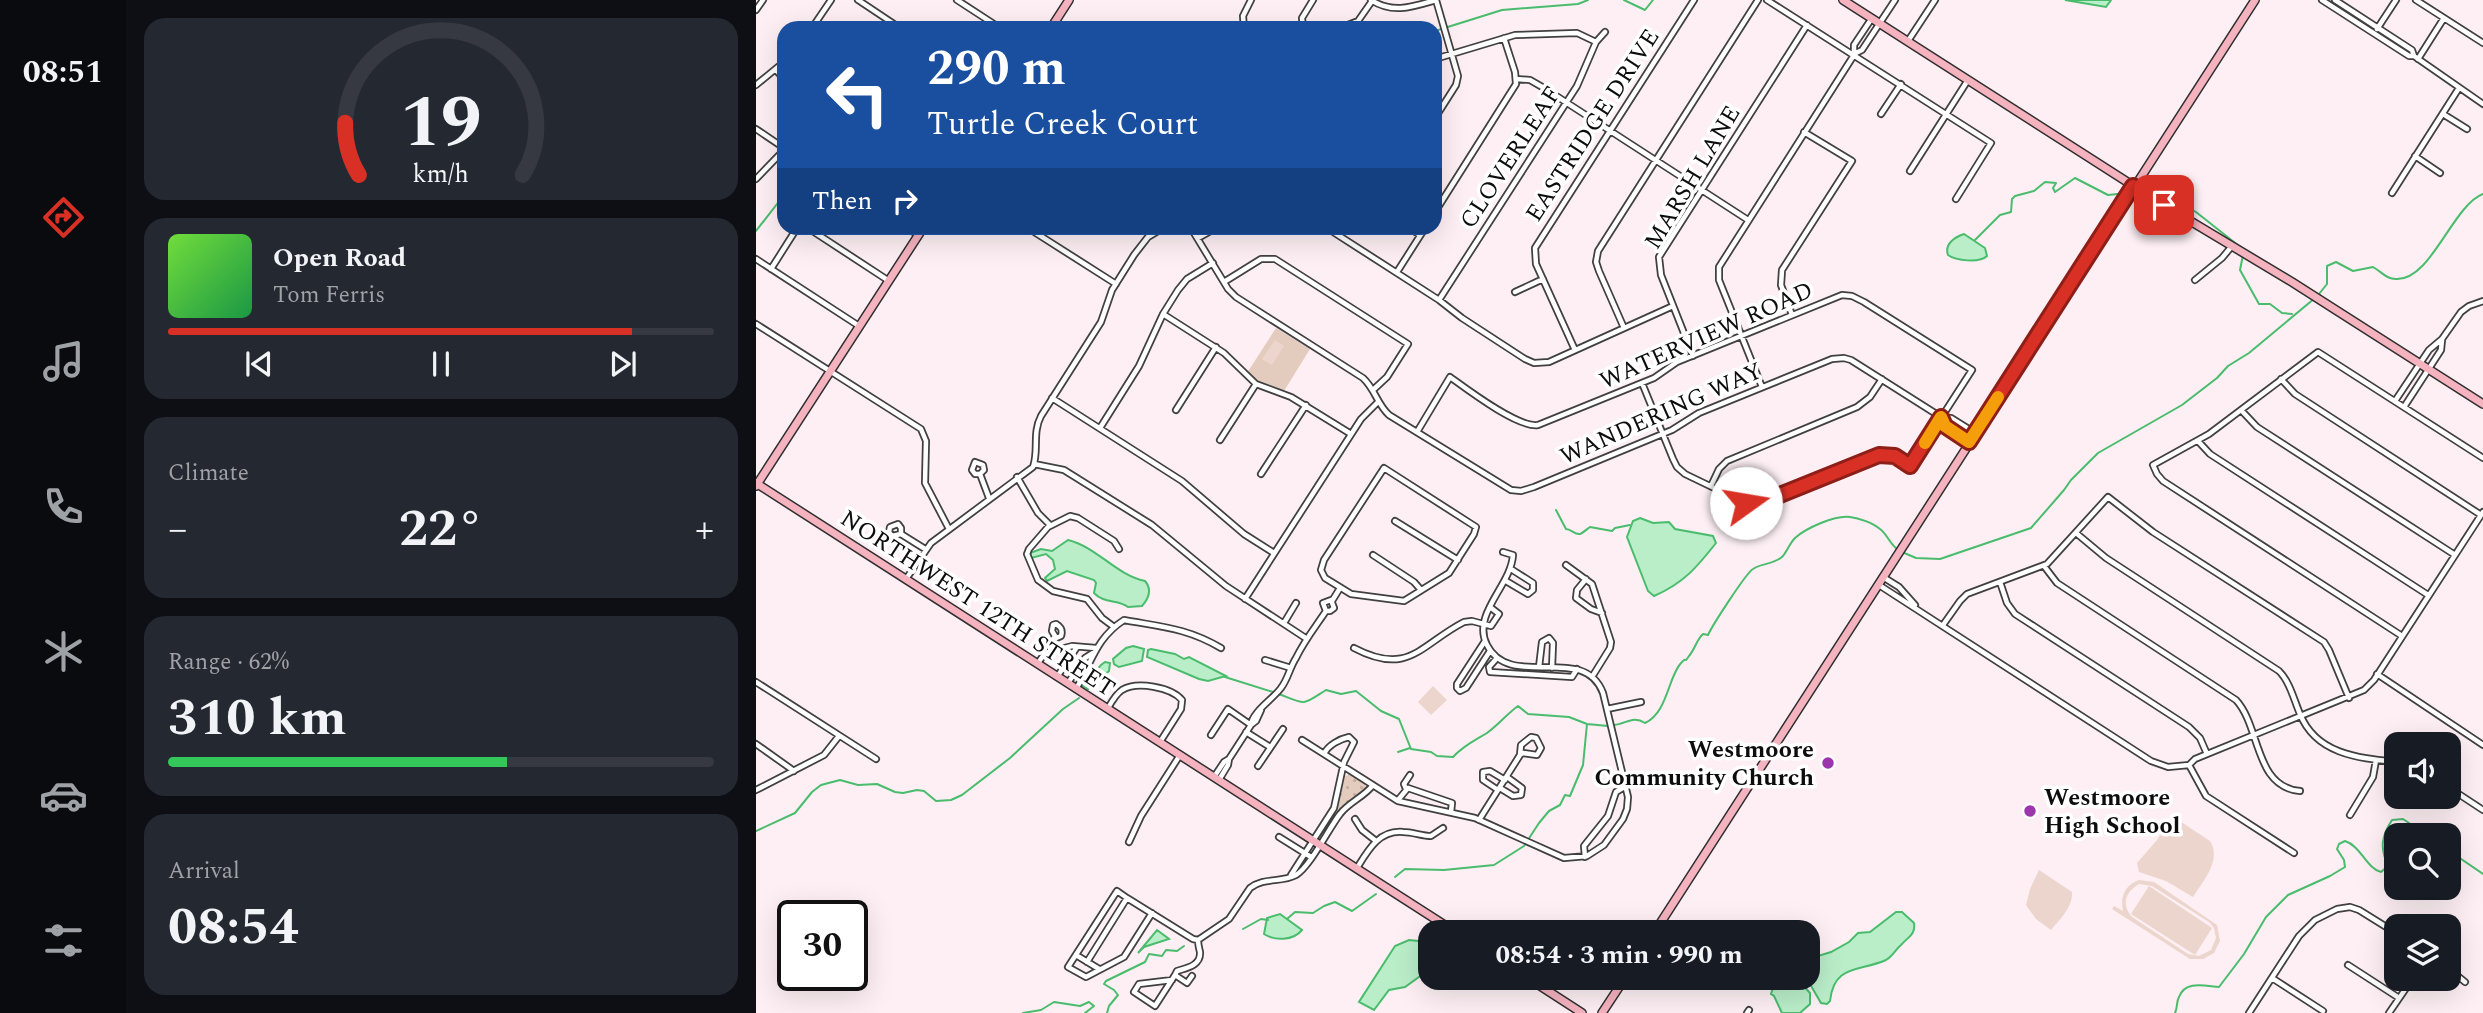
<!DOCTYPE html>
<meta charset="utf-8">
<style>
:root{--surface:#171b24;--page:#242831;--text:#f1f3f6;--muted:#9ea1a6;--line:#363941;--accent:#d93025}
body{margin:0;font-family:Spectral,serif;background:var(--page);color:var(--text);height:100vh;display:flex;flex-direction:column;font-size:26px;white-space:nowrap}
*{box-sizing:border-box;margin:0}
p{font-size:23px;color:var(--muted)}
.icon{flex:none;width:38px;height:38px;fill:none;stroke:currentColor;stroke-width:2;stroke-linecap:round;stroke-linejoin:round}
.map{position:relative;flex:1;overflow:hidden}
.sheet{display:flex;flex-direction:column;gap:18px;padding:18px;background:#0d0f14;width:630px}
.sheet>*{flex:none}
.top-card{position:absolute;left:21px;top:21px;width:665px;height:214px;border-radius:21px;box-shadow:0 7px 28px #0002;background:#1a4fa0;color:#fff;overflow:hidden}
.controls{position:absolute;left:1628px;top:732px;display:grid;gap:14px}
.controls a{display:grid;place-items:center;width:77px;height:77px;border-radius:14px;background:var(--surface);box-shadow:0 7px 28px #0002;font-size:35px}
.speed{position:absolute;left:21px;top:900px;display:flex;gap:14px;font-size:35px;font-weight:700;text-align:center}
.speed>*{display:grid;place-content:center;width:91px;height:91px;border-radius:50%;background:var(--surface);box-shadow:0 7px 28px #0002;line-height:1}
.speed .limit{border:4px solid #111;border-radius:10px;background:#fff;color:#111}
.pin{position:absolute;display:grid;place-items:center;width:60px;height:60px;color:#fff;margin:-30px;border-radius:14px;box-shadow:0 4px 10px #0006}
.me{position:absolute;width:77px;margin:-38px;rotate:77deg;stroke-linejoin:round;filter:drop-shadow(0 0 5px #0008)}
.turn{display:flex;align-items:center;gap:24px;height:147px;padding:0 35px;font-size:32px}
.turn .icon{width:91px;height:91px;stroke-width:2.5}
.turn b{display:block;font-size:49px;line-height:60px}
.then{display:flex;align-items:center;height:66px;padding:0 35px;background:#0003;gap:14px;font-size:26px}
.big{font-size:52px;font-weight:700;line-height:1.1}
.sheet .card{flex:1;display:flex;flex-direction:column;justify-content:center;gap:10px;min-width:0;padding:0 24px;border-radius:21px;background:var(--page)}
.sheet .dial{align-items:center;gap:0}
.dial svg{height:182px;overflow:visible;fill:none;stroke:var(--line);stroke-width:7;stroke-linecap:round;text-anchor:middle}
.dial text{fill:var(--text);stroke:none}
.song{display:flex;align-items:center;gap:21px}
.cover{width:84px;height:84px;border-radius:10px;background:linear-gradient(135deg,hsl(100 70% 55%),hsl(140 70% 35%))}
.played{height:7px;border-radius:4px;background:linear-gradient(90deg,var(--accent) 85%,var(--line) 85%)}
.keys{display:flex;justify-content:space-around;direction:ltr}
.heat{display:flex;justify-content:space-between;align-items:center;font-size:38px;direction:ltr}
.charge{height:10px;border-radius:5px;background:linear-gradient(90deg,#34c759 62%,var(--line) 0)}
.trip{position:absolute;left:662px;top:920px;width:402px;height:70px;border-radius:21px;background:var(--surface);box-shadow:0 7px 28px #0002;font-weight:700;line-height:70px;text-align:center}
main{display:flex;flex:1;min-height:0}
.tabs{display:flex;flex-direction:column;width:126px;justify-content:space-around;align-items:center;background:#090b0e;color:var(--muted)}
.tabs .icon{width:49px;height:49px}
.tabs .on{color:var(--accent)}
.tabs b{font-size:32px;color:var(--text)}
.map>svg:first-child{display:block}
</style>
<main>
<nav class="tabs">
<b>08:51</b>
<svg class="icon on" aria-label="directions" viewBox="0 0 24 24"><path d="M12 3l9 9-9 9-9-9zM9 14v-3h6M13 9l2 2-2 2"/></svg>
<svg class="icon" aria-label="music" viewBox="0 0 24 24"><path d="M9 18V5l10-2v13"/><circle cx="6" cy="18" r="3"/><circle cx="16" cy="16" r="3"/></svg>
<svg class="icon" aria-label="phone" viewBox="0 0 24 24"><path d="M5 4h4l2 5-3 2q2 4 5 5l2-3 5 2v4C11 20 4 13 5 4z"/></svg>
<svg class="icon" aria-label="climate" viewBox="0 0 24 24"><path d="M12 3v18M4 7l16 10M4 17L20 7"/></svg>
<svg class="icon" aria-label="car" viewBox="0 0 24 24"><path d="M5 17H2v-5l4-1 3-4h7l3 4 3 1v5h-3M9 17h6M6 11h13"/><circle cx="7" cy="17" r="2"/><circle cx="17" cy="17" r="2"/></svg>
<svg class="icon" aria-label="filters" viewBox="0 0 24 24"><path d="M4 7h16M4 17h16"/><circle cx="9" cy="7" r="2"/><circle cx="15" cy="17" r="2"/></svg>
</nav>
<section class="sheet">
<div class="card dial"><svg viewBox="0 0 100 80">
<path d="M14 69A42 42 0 1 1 86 69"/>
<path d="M14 69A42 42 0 0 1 8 46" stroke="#d93025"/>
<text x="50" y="56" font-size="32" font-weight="700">19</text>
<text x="50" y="72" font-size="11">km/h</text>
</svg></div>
<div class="card">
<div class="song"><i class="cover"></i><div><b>Open Road</b><p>Tom Ferris</p></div></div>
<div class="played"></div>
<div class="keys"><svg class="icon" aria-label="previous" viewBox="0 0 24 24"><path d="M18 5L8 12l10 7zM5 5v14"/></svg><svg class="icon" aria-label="pause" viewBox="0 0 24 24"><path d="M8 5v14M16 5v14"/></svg><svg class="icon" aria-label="next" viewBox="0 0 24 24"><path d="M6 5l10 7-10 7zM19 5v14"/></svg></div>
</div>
<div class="card"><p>Climate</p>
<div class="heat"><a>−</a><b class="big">22°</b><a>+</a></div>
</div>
<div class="card"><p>Range · 62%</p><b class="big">310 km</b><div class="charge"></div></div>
<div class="card"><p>Arrival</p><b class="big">08:54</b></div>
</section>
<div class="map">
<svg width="1727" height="1013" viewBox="0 0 1727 1013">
<defs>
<pattern id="grass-dots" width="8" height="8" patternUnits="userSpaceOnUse" patternTransform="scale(1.75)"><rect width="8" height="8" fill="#e3ccbd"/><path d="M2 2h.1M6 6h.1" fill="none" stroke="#c2aea1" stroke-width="1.8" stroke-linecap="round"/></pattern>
</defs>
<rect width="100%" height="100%" fill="#fdeff3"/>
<path fill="url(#grass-dots)" d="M594,774L609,784L610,788L587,806L564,838L582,806L589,776Z"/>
<path fill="#e3ccbd" d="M520,328L554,349L528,391L507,385L491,373Z"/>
<path fill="#ecd5cd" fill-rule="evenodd" d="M519,340L528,346L516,365L506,359Z
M677,686L691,700L675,715L662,702Z
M1416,816L1454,841C1466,860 1447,881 1437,897L1410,881L1383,872L1381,863L1401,840Z
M1283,870L1316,892C1317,907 1304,919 1295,930L1280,919L1270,905L1274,889Z
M1383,880L1398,882L1461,925L1464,941L1458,953L1447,959H1434L1356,909L1358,906L1367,911C1364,896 1369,885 1383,880ZM1383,884L1396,886L1453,922L1458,928L1460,938L1455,950L1443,956L1432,954L1376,917C1365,905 1369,892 1383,884Z
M1393,886L1456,928L1439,955L1375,914Z"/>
<path fill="#baeec9" stroke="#4abc6d" stroke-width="2" d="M1309,0H1355L1350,7Z
M1208,234L1229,248L1231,256C1224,263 1200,261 1192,255C1188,244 1199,237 1208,234Z
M884,518L897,523L913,522L919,529L957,536L960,543C941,567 928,583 898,596L892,591L871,537L877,521Z
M312,540C341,547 360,575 389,581C396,589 393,598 386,606L372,607C362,599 348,604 338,593L340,583L338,580L311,571L291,581L289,578L299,569L297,560L290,554L275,558L274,553L285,549L296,551Z
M377,646L388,649L386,661L363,667L358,664L357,659L370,648Z
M395,649L419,654L428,659L433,657L470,676L452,681L443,679L391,657L392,650Z
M349,662L354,663L353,671L332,689L327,686L345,665Z
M1140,912H1146L1158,923C1160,934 1152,937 1145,945C1139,950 1137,956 1130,960C1103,972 1078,964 1074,1001L1071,1004L1065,1003L1054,984L1048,978H1052V959L1075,952L1093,942L1102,933L1114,932Z
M524,914L546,930C537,941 519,941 508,934L511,918Z
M401,930L413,939L388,947L382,953Z
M653,940L662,941L674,952V969L649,987L633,990L618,1010L603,1002L639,946Z
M1020,978C1035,978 1044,981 1054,993V1004L1044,1013H1026L1018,996L1015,994Z"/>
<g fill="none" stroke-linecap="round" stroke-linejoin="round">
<path stroke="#4abc6d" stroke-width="2" d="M868,0L889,10L897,0
M679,31L746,10L822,4L832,0
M1390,190H1401L1440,212L1488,250
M0,231L28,195
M1219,240L1244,215L1255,212L1256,199L1259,196L1278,191L1289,182L1300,183L1297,188L1299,192L1319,178L1352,195L1371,193
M1487,255L1484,270L1503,304H1514L1526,313L1536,314
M1563,294L1571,284V266L1580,262L1597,271L1617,267C1626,272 1630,279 1640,279C1675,281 1696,206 1727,194
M800,510L810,529C815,529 819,535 824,534C827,533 831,529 834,527L856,531L859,528L874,525
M1146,552L1160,558L1184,559L1275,528L1308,490L1315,480L1342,453L1426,405L1461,378L1472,366L1493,353L1559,298
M469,677L517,692
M523,694C551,705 545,706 570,690L585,694L600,691L625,711L643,719L655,749L675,752L681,756L697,757C708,745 718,741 731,733C742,725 751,714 762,706L772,714L813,717L831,724L852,726
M858,725C870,724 877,715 889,723C912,712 912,677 925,663C932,655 927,665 933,656C939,649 941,639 947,634L952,635C956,626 990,573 997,569C1005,563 1018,565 1027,556C1031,551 1034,543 1039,538C1050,528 1079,515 1094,517C1103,518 1117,523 1124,529C1131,534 1134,544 1141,549
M642,752L654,748
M0,831L39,813L56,792L65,785L84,780L102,785L121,784L139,792L147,793L161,790L168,791L180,801L195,800L206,795L254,758L307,709L323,698
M1692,850L1727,874
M639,877L649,869L688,870L738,865L768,846L783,823L793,811L804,805L809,795L814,796L827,765L831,724
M531,919L539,912L557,913L568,906L579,902L596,911L620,894
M487,929L505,919L512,920
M267,1013L285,1010L298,1002L324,1006L333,1002L338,1006L329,1013
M351,1013L353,1006L362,995L358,990L348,984L350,981L389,962L393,954L406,956L410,950L421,951L428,946
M1419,1013C1422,1007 1420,1002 1423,997C1429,980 1449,986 1463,987L1488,954L1510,917L1532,895L1574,876L1589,867L1588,860L1581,849L1583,844L1589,841C1605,846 1610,868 1625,872L1632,866C1624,848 1625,837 1636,820L1647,819L1671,835"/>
<g stroke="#404040" stroke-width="8">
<path id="minor" d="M102,0L144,28
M201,0L244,28
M615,0C637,14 656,7 680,0
M1011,0L1235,143L1200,199
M1566,0L1653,56H1658L1727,104
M1579,0L1656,50L1658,56
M1660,0L1727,43
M0,10L7,0
M56,28L75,0
M488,28L487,16L495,0
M547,28L546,18L557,0
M584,28L602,21L616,1
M1621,29L1640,0
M1152,41L1179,0
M1098,54L1106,50L1139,0
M679,59L759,35L821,33L840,42
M1662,59L1688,18
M20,70L28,79
M760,79L774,80L788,88L992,220
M0,85L28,62
M1125,114L1145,84
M1687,114L1711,129
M679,118L700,85L702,76L680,0
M0,129L28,148
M1659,156L1684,173
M1154,171L1212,80
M0,179L28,150
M1636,193L1703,88
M679,212L760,84L759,72L748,38
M52,228L133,281
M151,228L162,235
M272,228L360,284
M435,228L472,289L480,297L607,378C619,389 621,404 633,415L755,490L765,491L778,487L916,430L943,413L1076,359L1088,358L1095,360L1185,417
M571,228L683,300L706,318L769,359L778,363L793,362L917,306
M653,228L664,235
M442,238L460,228
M0,259L103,326
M15,269L41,228
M641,272L669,228
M1439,280L1466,258L1476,246
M468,282L505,259H519L652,344L631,377L617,390
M759,292L787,279
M683,300L821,86L840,42L849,32
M407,314L468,353L500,384L535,397L595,434
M1036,315L1025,285L1026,270L1096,161L1048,132
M0,324L165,429L170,441L169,483L193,529
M868,328L843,271L840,262L842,251L1002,0
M819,350L780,264L779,248L938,0
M937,356L905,275L903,257L1051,25
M1525,379L1539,394L1725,515
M1006,387L963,280V267L1098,55V45L1116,18
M296,398L426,481L488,534L518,553
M1639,401L1673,350L1686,339L1705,312L1713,306L1727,301
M1648,407L1685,350L1686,340
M420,410L460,347
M1485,410L1501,427L1699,555
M344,428L383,366L407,314L422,290L431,279L457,263
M661,432L694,377C712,390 762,428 782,425L898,378L921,362L1086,295L1096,296L1108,302L1216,370L1154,466L1139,456L1123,455L1014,499L1001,503L985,501L929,474L921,467L917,459L886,383
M464,440L500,384
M1442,441L1454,454L1672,595
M1214,442L1189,426L1185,417L1195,418L1219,433
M278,464L308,470L396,525L470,586L551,639
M628,468L720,527L718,534L693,573L648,601L595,594L569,578L565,570L568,560Z
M224,474H219L216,470L219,462L227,465L228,470L224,474L233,498
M505,474L550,405
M261,477L282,513L294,525
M955,486L963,469L971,461L1101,407L1114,397L1126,379
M639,521L702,560
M1320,533L1350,558L1523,671C1534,682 1538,700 1544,714C1560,754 1602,758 1640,762
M145,534V528L142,524L134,527L133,532L136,536L145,534L169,549
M617,555L658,582L665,590
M810,565L836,584L855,642L854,648L836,677
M1288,566L1301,583L1480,700C1505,727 1498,787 1544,791
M1127,577L1143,587L1159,605
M150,579L175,543L277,467C283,451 276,433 285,416L345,322L356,290L378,255L392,237L407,228
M830,579L821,590L820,598L835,609L846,613
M750,581L772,594L777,590V583L755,569
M1244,582L1251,603L1259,614L1433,727L1444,738L1451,754
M1123,585L1395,761L1412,767L1433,765L1450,796L1538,853
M489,599L605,419L622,402
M576,601L584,588
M528,623L540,603
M1187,625L1204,601L1211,594L1291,564L1352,497L1397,532L1568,642L1573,650L1593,698
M358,627L346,618L331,599L297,591L282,580L271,554L273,549L292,527L314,516L322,518L358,541L363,549
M1646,636L1407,481L1401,474L1397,465L1453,434L1562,352L1727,458
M729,641L701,684V688L704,691L710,688L734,651
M598,648C653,677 665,644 708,622L716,621L735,626L743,614L734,607
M294,652C294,645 296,641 299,636L296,631L297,625L300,624C305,627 307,630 305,636L298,639
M741,658L733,667L734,672L816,677L821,669
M509,660L535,668
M282,663L289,653L316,646L340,648
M783,667L786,642L793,638L797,643L796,668
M1621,674L1727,745
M301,677L321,647
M0,682L120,759
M312,683L329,658L337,653
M320,689C336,662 340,638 368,620C406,627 431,628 465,648
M352,708C356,701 360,694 366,690C381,681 415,687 426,700L425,709L404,742
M851,709L885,702
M505,710L500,721L495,725C496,712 517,699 525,688C532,679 534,667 540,658C548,641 560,626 570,611H574L578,608L575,600L567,603L570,611
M490,732L514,747
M455,735L472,709L495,725L473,759L468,762L458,777
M546,740L642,801L719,818L808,858L831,856L848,845L867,819L871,809L872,797L847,693C828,642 754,691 731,645C715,614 755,586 757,555L747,552
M0,744L38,771
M1433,765L1439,759L1608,690L1618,680L1727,512
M502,766L527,729
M463,780L472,765L473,759
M1692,787L1727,810
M744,788L757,796L765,795L766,788L751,777
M650,789L648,784L654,775
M0,790L68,755L83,736
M742,790L727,780V772L734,771L749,780
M642,800L652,788L696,803L695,812
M1594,815L1617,777L1620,760
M599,819L606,830L620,841
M723,820L764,755L765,745L775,737L780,738L785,748L781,755L767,753L764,755
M523,837L555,857
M373,842L385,816L424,755
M829,857L828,846L852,816L860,792L870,786
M601,868C612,850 623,830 647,832C657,832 666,836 675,836L687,828
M535,875L578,808L588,762L598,742L593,737C584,739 572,745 568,754
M396,913L368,957L330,977L312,967L361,891L371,898L437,939L442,940
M320,955L343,969
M331,962L371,898
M1592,965L1643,998
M1692,968L1709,982
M436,976L431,983L419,975L421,971C430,968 445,966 444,952C443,948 442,944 442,940L473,919L494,888C508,877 525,883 540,875C554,867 573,828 584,814C593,802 608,797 617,785
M1516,978L1567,1011
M416,980L383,984L378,992L399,1006L419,975
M991,1013L993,1010
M1493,1013L1543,936L1559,920L1581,909L1594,907L1603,910L1640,933
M1633,1013L1657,978"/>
</g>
<g stroke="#2f2f2f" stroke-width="10">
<path id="secondary" d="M1087,0L1401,201L1536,282L1727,404
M295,28L313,0
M0,483L701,933
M0,486L167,228
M898,933L1499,0
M772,978L826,1013
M846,1013L869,978"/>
</g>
<use href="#minor" stroke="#fff" stroke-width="4.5"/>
<use href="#secondary" stroke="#f5b2bf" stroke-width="7"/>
</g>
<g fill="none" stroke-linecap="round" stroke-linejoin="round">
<g stroke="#8d1f18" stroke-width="18">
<path id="route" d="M990,503H1001L1014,499L1123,455L1139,456L1154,466L1185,417L1189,426L1213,442L1377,186L1408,205"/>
</g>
<use href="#route" stroke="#d93025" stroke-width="12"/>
<path stroke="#f59e0b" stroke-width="12" d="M1169,443L1185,417L1189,426L1213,442L1242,397"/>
</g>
<g fill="#9c36ac" stroke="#fff" stroke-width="2.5">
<circle cx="1072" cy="763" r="7"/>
<circle cx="1274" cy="811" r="7"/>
</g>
<g text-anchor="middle" stroke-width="7" stroke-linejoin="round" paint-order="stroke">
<g font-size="24" fill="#0d0d0d" stroke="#fff">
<text transform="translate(836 125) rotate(-57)" y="8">EASTRIDGE DRIVE</text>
<text transform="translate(754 157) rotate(-57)" y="8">CLOVERLEAF</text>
<text transform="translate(936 177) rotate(-59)" y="8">MARSH LANE</text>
<text transform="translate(950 335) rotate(-24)" y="8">WATERVIEW ROAD</text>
<text transform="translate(905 413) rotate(-24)" y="8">WANDERING WAY</text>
<text transform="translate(222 603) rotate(33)" y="8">NORTHWEST 12TH STREET</text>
</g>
<g font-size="24" font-weight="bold" fill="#0d0d0d" stroke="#fff" text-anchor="end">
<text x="1058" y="757">Westmoore<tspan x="1058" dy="28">Community Church</tspan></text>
<text x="1288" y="805" text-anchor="start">Westmoore<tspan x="1288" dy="28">High School</tspan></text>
</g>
</g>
</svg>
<div class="controls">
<a><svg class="icon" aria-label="sound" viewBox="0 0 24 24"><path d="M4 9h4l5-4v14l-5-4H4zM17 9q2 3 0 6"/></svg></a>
<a><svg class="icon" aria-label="search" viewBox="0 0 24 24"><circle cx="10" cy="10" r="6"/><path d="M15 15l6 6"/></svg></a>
<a><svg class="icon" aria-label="layers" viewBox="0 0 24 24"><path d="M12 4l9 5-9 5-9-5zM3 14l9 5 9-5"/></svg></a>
</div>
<div class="speed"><div class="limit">30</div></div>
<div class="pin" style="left:1408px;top:205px;background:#d93025"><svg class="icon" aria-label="arrive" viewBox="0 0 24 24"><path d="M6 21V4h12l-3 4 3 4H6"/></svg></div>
<svg class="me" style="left:990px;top:503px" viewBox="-20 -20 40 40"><circle r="19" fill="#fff"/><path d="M0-13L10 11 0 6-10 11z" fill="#d93025"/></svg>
<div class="trip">08:54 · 3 min · 990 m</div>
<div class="top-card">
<div class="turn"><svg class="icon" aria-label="left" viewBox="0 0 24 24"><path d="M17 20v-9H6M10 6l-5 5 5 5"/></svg><div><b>290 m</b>Turtle Creek Court</div></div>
<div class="then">Then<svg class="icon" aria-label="right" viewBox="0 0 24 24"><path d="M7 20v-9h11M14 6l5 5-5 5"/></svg></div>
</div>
</div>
</main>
